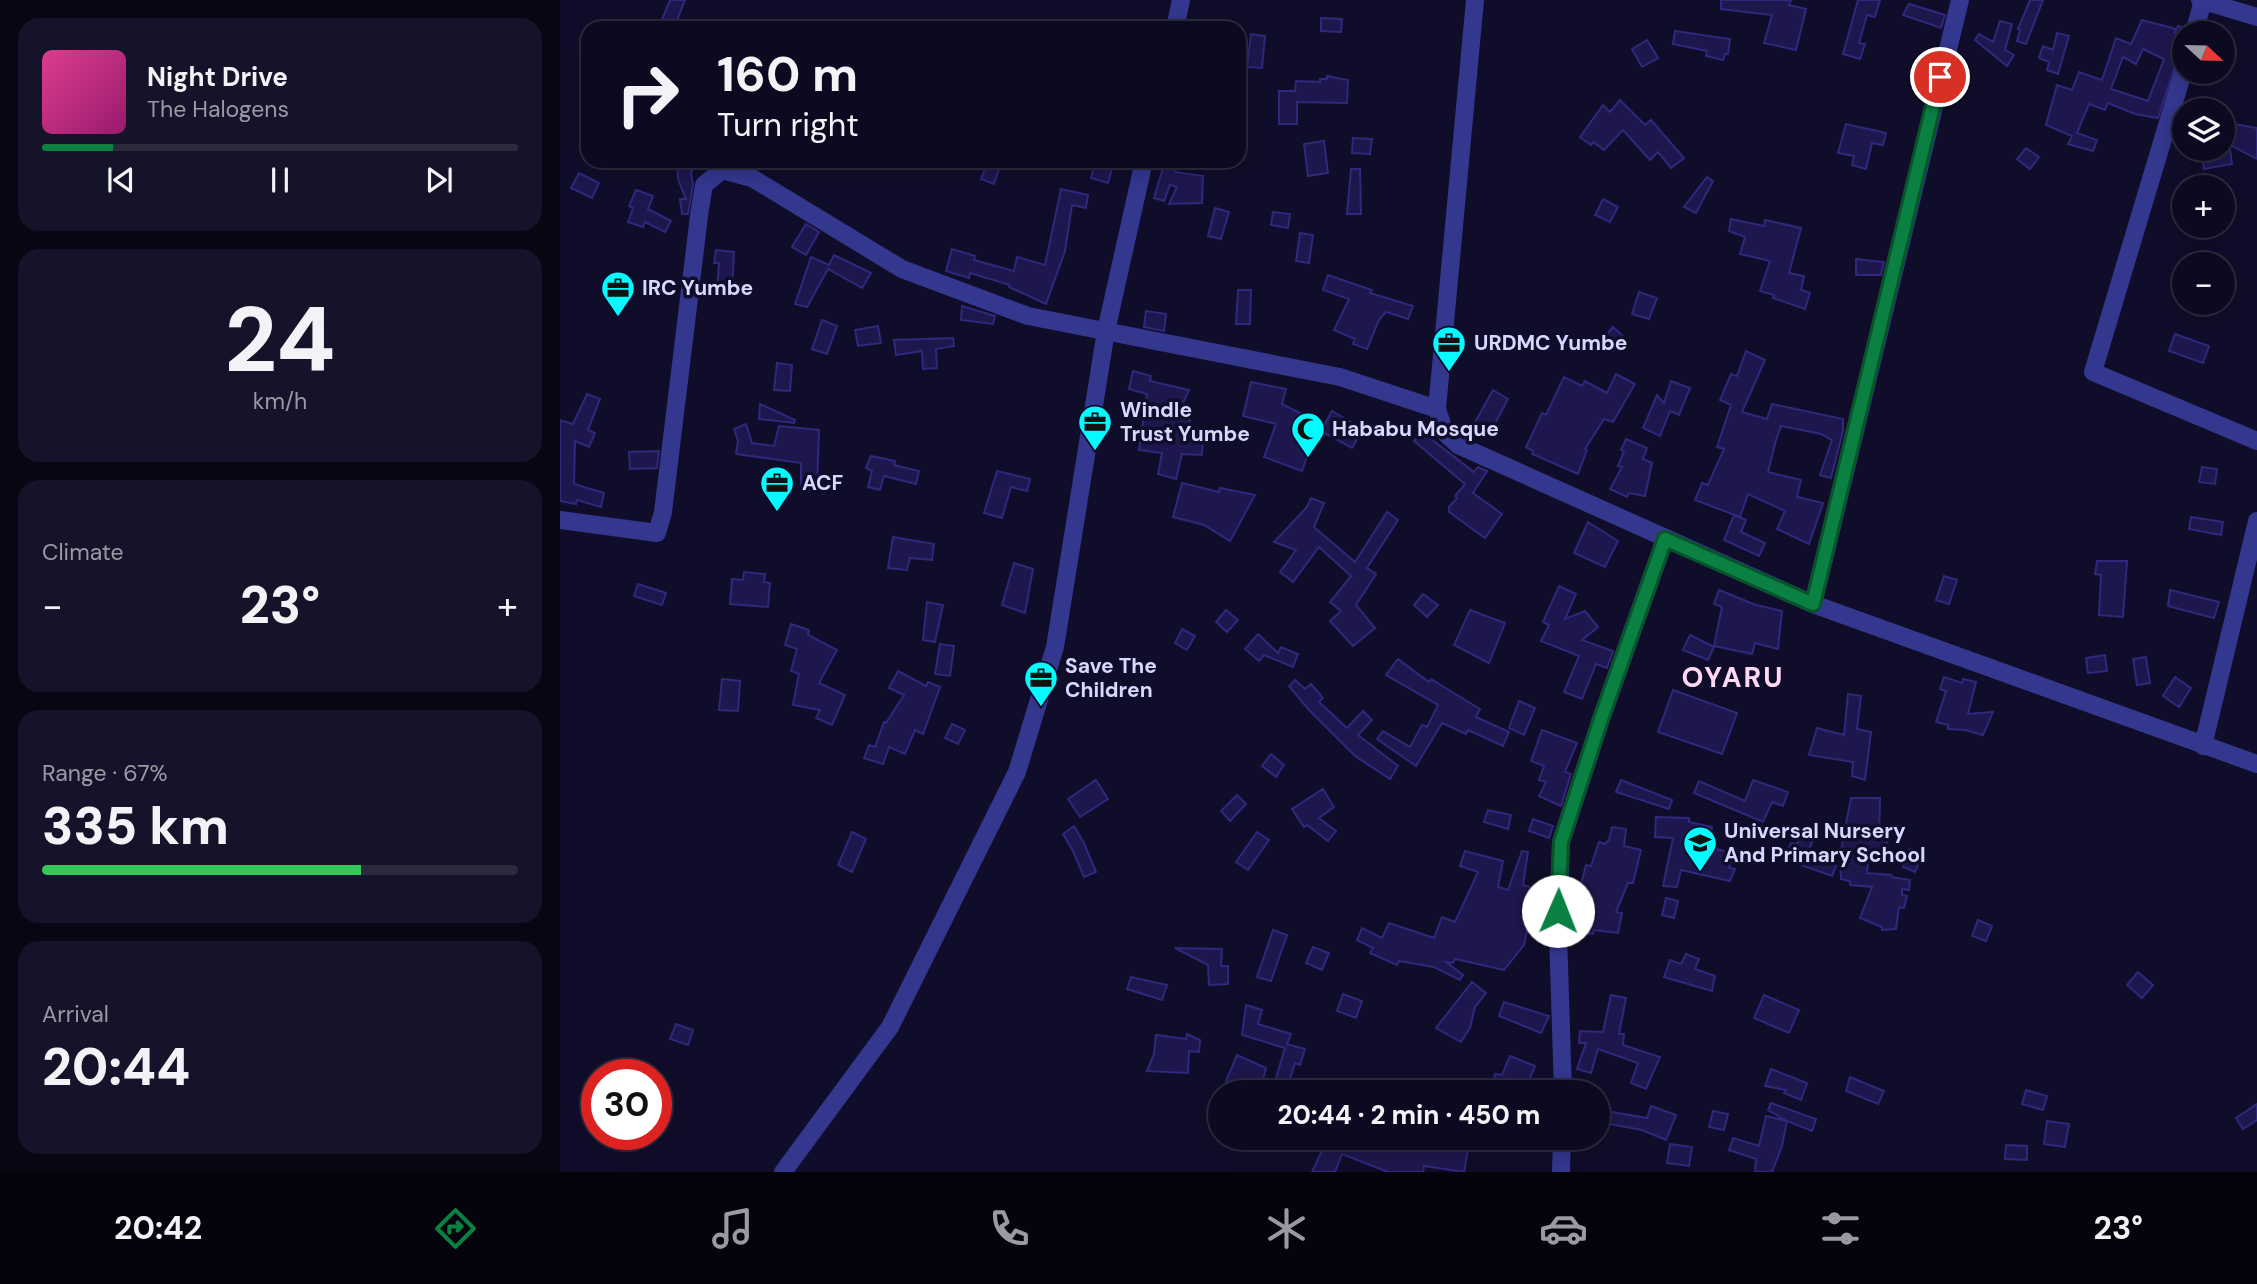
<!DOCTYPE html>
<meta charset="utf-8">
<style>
:root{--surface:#0c0a20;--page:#151329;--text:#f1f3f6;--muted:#9a9aa5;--line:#2c2b3e;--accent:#0b8043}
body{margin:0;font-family:"DM Sans",sans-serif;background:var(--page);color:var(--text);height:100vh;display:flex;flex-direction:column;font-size:26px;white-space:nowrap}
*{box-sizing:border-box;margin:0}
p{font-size:23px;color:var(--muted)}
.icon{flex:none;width:38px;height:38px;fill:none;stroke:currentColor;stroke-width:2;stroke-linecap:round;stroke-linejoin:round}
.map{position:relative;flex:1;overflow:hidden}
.details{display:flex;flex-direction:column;gap:18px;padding:18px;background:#070612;width:560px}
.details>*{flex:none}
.banner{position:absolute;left:21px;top:21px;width:665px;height:147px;border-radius:21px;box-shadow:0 4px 18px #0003,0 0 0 2px var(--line);background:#0c0a20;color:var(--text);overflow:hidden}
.needle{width:46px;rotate:112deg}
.fabs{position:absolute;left:1612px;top:21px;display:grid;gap:14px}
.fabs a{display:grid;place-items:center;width:63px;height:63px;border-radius:50%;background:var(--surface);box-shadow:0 4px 18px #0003,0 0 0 2px var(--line);font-size:35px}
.speed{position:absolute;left:21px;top:1059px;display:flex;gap:14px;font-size:35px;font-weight:700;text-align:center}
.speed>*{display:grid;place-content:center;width:91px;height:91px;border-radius:50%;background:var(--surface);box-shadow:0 4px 18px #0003,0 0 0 2px var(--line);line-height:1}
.speed .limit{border:10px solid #d22;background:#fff;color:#111}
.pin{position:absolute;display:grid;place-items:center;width:60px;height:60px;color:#fff;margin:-30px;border:4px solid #fff;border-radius:50%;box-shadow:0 2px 7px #0007}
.me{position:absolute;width:77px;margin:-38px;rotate:1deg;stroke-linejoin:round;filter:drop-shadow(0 0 5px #0008)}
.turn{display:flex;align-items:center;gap:24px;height:147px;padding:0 21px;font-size:32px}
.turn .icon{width:91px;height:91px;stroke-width:2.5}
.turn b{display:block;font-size:49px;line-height:60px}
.big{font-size:52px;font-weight:800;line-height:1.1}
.details .card{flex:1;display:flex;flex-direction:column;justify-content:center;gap:10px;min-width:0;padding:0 24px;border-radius:21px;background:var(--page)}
.details .dial{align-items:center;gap:0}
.dial b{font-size:91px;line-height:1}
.song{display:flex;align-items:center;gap:21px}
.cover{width:84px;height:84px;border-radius:10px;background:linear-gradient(135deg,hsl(330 70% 55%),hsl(320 70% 35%))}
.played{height:7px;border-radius:4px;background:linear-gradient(90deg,var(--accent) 15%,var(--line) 15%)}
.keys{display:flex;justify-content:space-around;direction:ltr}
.heat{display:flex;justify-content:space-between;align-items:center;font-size:38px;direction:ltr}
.charge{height:10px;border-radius:5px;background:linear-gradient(90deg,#34c759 67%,var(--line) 0)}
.trip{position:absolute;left:648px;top:1080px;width:402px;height:70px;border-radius:35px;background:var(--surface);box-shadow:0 4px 18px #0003,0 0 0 2px var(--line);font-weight:800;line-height:70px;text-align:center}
.tabs{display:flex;height:112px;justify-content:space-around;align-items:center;background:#05040d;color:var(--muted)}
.tabs .icon{width:49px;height:49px}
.tabs .current{color:var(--accent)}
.tabs b{font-size:32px;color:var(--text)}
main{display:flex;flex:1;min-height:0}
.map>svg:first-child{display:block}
</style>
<main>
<section class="details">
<div class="card">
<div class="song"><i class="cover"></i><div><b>Night Drive</b><p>The Halogens</p></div></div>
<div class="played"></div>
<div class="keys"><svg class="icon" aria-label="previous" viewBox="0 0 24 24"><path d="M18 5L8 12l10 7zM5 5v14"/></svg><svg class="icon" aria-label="pause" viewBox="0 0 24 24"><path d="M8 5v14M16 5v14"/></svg><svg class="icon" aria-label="next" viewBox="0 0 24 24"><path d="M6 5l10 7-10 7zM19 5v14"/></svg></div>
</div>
<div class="card dial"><b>24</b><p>km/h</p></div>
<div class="card"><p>Climate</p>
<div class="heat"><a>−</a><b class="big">23°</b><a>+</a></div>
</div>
<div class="card"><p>Range · 67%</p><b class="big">335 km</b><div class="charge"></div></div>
<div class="card"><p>Arrival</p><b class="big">20:44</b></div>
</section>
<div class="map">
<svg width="1697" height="1172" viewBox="0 0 1697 1172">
<rect width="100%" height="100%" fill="#100d2a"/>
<path fill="#1e174d" stroke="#31277c" stroke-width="2" fill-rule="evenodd" d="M110,0H125L114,28L101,22Z
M1161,0H1231L1229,5L1246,9L1236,50L1204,43L1212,15L1161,9Z
M1298,0H1320L1315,17L1307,15L1299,43L1305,44L1300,59L1283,54Z
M1470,0H1483L1466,44L1457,41L1460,30L1458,29Z
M1349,4L1385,15L1381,28L1343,15Z
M761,18L782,19L781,32L761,31Z
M1582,20L1616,29L1614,34L1618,26L1624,28L1617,60L1598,118L1575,114L1548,103L1545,110L1529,104L1517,133L1537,140L1533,151L1508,144L1512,136L1486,125L1497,85L1512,90L1519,72L1542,80L1556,38L1571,44ZM1583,49L1604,59L1588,101L1551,89L1563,57L1576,64Z
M1440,21L1452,24L1445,50L1454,55L1447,66L1415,40L1419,34L1433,42Z
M1115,31L1170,39L1168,54H1165L1163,60L1146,56L1147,51L1113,44Z
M1497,33L1509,36L1498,74L1487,70L1489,62L1479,58L1483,46L1493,50Z
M691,34L705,36L702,68L687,67Z
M1087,40L1098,58L1082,67L1072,49Z
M767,76L788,80L787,103L737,102V124H719V91H735L736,81L760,82V79H767Z
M1060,100L1085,125L1091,120L1124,158L1111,168L1098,152L1090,160L1063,130L1044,150L1033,142L1031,145L1020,137L1043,105L1050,112Z
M1662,122L1697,128V159L1662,141Z
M1286,124L1326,133L1323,145L1312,143L1306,169L1292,165L1294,156L1278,153Z
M793,138L812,139L810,154L792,153Z
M764,141L768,173L748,176L744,144Z
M1466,148L1479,157L1470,169L1457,159Z
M1641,149H1670L1672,164L1644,169Z
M117,161H136L131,173L133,184L128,214H122L120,199H126L118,179Z
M428,161H442L434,184L421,179Z
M535,161H554L548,183L531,178Z
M605,161H619L615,172L643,176L642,203L609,204L617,187L610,185L604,201L594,198Z
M791,169H800L801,214H787Z
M19,173L39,183L32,198L11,188Z
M1147,177L1153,181L1136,213L1124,207Z
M501,189L528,195L526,208L512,205L505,251L486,304L449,287L450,285L410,273L409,278L386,271L392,249L415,256L414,260L454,271L457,257L485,265Z
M76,190L93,196L88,209L111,221L105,232L85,222L83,227L68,222L73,208L69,206Z
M1043,199L1058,207L1050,222L1035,215Z
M655,208L669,212L661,239L648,236Z
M713,212L730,214L728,228L711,225Z
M1171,219L1204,226L1205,220L1241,228L1229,273L1244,276L1241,290L1250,293L1245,309L1213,298L1214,295L1200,291L1210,261L1180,254L1185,237L1169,231Z
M246,224L259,232L246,255L232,247Z
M740,233L753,235L749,263L736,261Z
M156,250L174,252L172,293L157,292L159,263H154Z
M274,255L311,273L302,288L268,269L247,307L235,304L251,257L269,265Z
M1296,259L1324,262L1321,275H1296Z
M768,275L812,290L810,293L853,306L848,319L826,312L819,320L807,349L793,344L795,339L774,330L789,299L763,290Z
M678,290H691L690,324H676Z
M1079,292L1097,298L1089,319L1072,314Z
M402,306L435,316L433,324L401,320Z
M586,311L606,314L604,331L584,327Z
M262,320L277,326L267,354L252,349Z
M318,326L321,343L298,346L295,330Z
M1053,327L1065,338L1054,350L1042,340Z
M1615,334L1649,346L1643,363L1609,351Z
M393,338L394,346L376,349L377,368L363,369L362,351L336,355L334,340Z
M1186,351L1205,360L1182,412L1207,419L1212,404L1283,419V431L1271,478L1260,475L1272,440L1261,434L1221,426L1216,440L1208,472L1241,480L1237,497L1263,503L1249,544L1217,529L1225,511L1188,494L1180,517L1135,500L1142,483L1148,485L1164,449L1157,447L1171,405L1160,400L1171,374L1177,376Z
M217,363L232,365L230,391L214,390Z
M573,371L591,376L590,381L629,390L616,419L630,420L629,438H643L642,455L622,454L616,479L598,474L602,453L579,450L587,394L569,389Z
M1056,374L1075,384L1053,422L1044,419L1025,449L1027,450L1018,474L972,454L973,451L966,447L982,413L986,415L1004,377L1022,386L1025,381L1047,393Z
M1111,381L1130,388L1119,415L1110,411L1100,436L1083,428L1097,395L1104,403Z
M691,382L726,389L722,404L759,423L742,471L704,457L716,424L683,416Z
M933,390L948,399L930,433L914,424Z
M27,394L40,399L28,430L35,433L29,447L15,441L14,484L44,493L41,507L17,500L16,504L0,501V420L13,424Z
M200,404L235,420L234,423L199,419Z
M772,411L803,429L792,448L761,431Z
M186,424L192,443L214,446L219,426L259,430L257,490H241V463L176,454L178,441L174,429Z
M862,432L914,472L918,467L927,471L913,493L942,514L925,538L889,512V507L897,498L895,496L905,484L854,441Z
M1066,439L1087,448L1083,459L1092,463L1085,496L1069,493L1067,497L1050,489L1062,467L1058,466L1064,451L1061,450Z
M99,451L97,468L70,469L69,452Z
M311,456L335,461L334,465L359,471L356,484L324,476L320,490L308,487L312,471L306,468Z
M1642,467L1657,469L1655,484L1639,482Z
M437,471L470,479L467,491L451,487L442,518L424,513Z
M622,483L659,492L660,488L695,495L670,541L644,525L613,517Z
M751,498L764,503L754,527L795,562L827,512L838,520L807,568L816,574L796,605L815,628L793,646L770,621L781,611L770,602L791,576L759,547L733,582L720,572L736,550L714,542L747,507Z
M1174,515L1186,520L1181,532L1205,543L1199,556L1164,540Z
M1631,517L1663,522L1661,535L1629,529Z
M1028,522L1058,541L1045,567L1014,553Z
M333,537L374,544L372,560L350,558L347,570L328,568Z
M1537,561H1567L1563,617L1539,615L1541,575L1535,574Z
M454,563L473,569L465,613L442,605Z
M184,572L205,574L204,582L210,583L208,607L170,604L172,579L183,580Z
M1384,576L1397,580L1389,604L1376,600Z
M78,584L106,593L102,605L74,596Z
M999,586L1016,594L1005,619L1025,611L1038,627L1022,640L1053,651L1047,668L1036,664L1022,699L1004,692L1019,656L981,641L989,625L983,622Z
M1159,590L1196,605L1222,611L1218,649L1195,643L1192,654L1154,646L1162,607L1154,604Z
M1610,590L1659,602L1654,618L1608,606Z
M863,594L878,605L867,617L854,605Z
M367,602L383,605L375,642L363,640Z
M666,610L678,620L667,632L656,622Z
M910,610L945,623L929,663L894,645Z
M231,624L249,630L248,635L277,650L259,683L285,695L272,725L256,718L260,710L233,705L239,674L231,671L237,649L225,645Z
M622,629L635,636L627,650L615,643Z
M698,634L718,653L721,647L738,654L733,667L704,655L699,661L685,649Z
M1130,635L1154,647L1148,660L1123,650Z
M380,644L394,646L390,676L375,674Z
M1545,655L1547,671L1528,673L1526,658Z
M1586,657L1590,683L1577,685L1573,659Z
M838,659L869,682L871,679L920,709L916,717L949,732L943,746L908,730L906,734L882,723L856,766L817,739L823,731L850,747L862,725L867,727L878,705L826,675Z
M338,671L366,686L368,682L380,687L363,734L355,730L345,754L329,747L323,764L304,758L309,745L315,747L324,722L326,723L344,695L329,688Z
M1384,677L1402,683L1403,679L1416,682L1408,714L1433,712L1423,735L1405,730L1388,729V725L1376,722L1386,691L1380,689Z
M1615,677L1631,688L1619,707L1603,696Z
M162,679L180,681L178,711L159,710Z
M735,680L745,689L751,684L763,698L759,702L787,728L803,711L812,720L798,735L838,766L830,779L795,756L749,710L729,686Z
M1113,690L1177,713L1162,754L1098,732Z
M1288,694L1301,696L1297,729L1311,732L1305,780L1292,776L1293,762L1249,755L1257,728L1284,735Z
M959,701L975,708L964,735L949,728Z
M392,724L405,730L398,744L385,738Z
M982,730L1017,743L1005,772L1011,774L1001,806L979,796L986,782L979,780L984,766L971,761Z
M711,754L724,765L716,777L702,766Z
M536,780L548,799L520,817L508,799Z
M1061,780L1112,800L1109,809L1056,792Z
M1193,780L1228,792L1223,806L1212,802L1203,822L1134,793L1139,781L1185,801Z
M763,789L774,807L759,818L776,831L768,841L747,825L744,827L732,809Z
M677,795L686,804L670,821L661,811Z
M1291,798H1320L1319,834H1326L1328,849L1309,852L1307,873L1331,875L1332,877L1350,880L1349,890L1342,889V895L1347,896L1344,908L1339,907L1336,929L1322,930V927L1300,918L1312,887L1290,885V881L1281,879L1280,855Z
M928,810L951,815L948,829L924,822Z
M1096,817L1129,818V822L1152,827L1148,847L1173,853L1169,868L1175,869L1170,881L1121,870L1117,887L1103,886L1113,838L1095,837Z
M973,819L993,826L989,838L969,831Z
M514,826L524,843L536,872L524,877L513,851L503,834Z
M1052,827L1066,829L1064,846L1081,850L1073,883H1068L1056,912L1062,913L1058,933L1034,930L1033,934L1018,931L1021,901L1017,900L1026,865L1031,866L1039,842L1045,844L1049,840Z
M292,832L306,839L292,872L278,865Z
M697,832L709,840L688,870L676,862Z
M1241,832L1254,838L1247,854L1276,866L1272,876L1224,859L1231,843L1237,844Z
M1349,849L1362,854L1355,872L1343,867Z
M905,851L943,861L938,887L948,890L962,851L968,852L963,885L976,889L964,945L944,970L895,959L893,963L886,962L903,975L900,980L874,967L839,961L837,965L810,953L813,948L797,940L802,928L822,938L829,923L874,938L882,917L895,922L918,872L900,866Z
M1106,898L1118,901L1114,918L1102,915Z
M1418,920L1432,926L1426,941L1412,936Z
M713,930L727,935L711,981L697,977Z
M753,947L769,953L762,970L746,963Z
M615,948L662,949L661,966H668V984L649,985L648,965Z
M1126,954L1139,959L1135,969L1155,976L1152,991L1104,977L1110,960L1121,964Z
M1578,972L1593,985L1582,998L1567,985Z
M571,977L607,985L602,1000L567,989Z
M912,982L926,993L915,1007L910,1028L901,1042L876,1028Z
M783,994L802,1001L796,1018L777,1011Z
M1051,995L1066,998L1059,1034H1064L1063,1045L1100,1057L1086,1089L1071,1083L1078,1063L1038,1049L1031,1073L1017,1069L1026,1043H1019L1020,1031L1043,1032Z
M1204,995L1239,1010L1229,1033L1194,1018Z
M944,1002L989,1016L981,1033L939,1016Z
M686,1005L702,1010L698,1024L731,1034L727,1044L745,1049L740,1065L735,1063L729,1082L716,1078L725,1048L682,1035Z
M116,1024L133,1030L128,1045L110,1039Z
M627,1034L640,1040L639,1052L629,1051L628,1073L587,1071L594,1054L596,1035L626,1039Z
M677,1055L706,1068L701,1087L687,1083L685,1089L666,1081Z
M950,1056L975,1066L964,1092H932L935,1074L942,1075Z
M1211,1069L1247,1083L1241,1100L1224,1093L1226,1090L1205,1086Z
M1290,1077L1324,1091L1318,1104L1286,1091Z
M1466,1090L1487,1096L1483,1110L1462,1104Z
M1211,1103L1256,1119L1252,1131L1227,1121L1222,1146L1212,1172H1195L1196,1159L1169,1150L1173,1138L1199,1146L1206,1116L1227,1121L1208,1110Z
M1697,1104V1120L1683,1129L1676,1118Z
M1091,1106L1116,1115L1106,1140L1082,1130L1044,1123L1046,1111L1087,1118Z
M1153,1111L1168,1114L1164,1130L1149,1127Z
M1487,1121L1509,1124L1505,1147L1484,1144Z
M768,1138H844L869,1146L870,1138H910L904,1172L864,1166L863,1172H828L782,1154L775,1172H752Z
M1110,1144L1132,1147L1129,1166L1107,1163Z
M1446,1145L1467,1146V1160L1445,1159Z"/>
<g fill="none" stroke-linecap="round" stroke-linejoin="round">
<path stroke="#33378e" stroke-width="18" d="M915,0L877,409L885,433L898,445L1253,604L1697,764
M1640,0L1697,17
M615,28L621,0
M1634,33L1643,1
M1624,69L1533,372L1697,441
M0,520L97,533L103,512L140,208L144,185L162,170L192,178L342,269L468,316L780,377L877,409
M1253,604L1400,0
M1643,746L1697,521
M1003,1092L998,933L1001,842L1041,719L1105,539
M223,1172L330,1027L457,772L495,647L546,331L584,161
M1001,1172L1002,1138"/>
</g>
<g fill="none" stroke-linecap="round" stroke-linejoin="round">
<g stroke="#07532c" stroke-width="18">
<path id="route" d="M998,911L1001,842L1041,719L1105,539L1253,604L1380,77"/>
</g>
<use href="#route" stroke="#0b8043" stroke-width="12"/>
</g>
<defs>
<g id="office-pin" transform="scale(1.75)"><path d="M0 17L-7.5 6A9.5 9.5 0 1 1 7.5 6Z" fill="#03faff" stroke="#100d2a"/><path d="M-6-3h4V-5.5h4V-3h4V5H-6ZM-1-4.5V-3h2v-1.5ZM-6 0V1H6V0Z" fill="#111"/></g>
<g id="mosque-pin" transform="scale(1.75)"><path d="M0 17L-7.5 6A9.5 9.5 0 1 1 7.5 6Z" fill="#03faff" stroke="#100d2a"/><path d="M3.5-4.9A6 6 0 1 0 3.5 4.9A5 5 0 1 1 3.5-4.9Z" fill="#111"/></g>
<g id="school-pin" transform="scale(1.75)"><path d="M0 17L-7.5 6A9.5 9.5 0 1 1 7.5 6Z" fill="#03faff" stroke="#100d2a"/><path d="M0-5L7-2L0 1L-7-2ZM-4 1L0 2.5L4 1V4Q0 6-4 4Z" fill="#111"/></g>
</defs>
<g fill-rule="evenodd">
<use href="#office-pin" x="58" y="288"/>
<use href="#office-pin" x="889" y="343"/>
<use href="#office-pin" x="535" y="422"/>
<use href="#mosque-pin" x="748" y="429"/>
<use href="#office-pin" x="217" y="483"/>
<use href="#office-pin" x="481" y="678"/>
<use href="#school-pin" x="1140" y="843"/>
</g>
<g text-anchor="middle" stroke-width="7" stroke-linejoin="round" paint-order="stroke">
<g font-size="21" font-weight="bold" fill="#d8d7ff" stroke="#100d2a" text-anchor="start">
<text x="82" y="295">IRC Yumbe</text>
<text x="914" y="350">URDMC Yumbe</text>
<text x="560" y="417">Windle<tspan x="560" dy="24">Trust Yumbe</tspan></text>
<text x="772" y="436">Hababu Mosque</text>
<text x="242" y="490">ACF</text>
<text x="505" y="673">Save The<tspan x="505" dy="24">Children</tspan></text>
<text x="1164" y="838">Universal Nursery<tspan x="1164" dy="24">And Primary School</tspan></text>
</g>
<g font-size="28" font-weight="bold" letter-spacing="2" fill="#ffd9f4" stroke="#100d2a">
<text x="1173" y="687">OYARU</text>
</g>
</g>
</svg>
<div class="fabs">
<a><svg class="needle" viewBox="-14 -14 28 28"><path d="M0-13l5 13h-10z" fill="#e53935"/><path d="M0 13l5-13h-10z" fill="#9a9aa5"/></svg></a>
<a><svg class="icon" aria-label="layers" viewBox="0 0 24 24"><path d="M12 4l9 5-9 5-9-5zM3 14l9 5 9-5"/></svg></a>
<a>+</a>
<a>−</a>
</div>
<div class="speed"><div class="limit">30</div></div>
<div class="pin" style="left:1380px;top:77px;background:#d93025"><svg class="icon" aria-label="arrive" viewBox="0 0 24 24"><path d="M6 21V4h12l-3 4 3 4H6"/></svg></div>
<svg class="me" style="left:998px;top:911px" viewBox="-20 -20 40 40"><circle r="19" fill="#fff"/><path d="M0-13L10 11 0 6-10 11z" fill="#0b8043"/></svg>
<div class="trip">20:44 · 2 min · 450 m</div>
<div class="banner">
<div class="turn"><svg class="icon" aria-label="right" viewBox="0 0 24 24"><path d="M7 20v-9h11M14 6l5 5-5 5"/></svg><div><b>160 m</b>Turn right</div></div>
</div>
</div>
</main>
<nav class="tabs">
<b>20:42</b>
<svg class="icon current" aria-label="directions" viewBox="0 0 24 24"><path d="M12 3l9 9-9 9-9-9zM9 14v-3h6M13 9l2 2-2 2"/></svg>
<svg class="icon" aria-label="music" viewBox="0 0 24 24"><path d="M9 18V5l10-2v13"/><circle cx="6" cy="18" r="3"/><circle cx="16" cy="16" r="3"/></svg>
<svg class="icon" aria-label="phone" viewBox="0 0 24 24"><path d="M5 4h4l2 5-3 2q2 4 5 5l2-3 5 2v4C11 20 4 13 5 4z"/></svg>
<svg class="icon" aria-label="climate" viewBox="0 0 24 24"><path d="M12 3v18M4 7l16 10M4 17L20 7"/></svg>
<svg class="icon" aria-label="car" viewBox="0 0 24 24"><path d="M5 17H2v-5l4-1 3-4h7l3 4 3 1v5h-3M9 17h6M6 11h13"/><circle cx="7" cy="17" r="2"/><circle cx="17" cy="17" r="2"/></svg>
<svg class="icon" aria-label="filters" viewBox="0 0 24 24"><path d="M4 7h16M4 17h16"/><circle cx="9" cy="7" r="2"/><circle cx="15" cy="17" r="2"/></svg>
<b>23°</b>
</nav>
